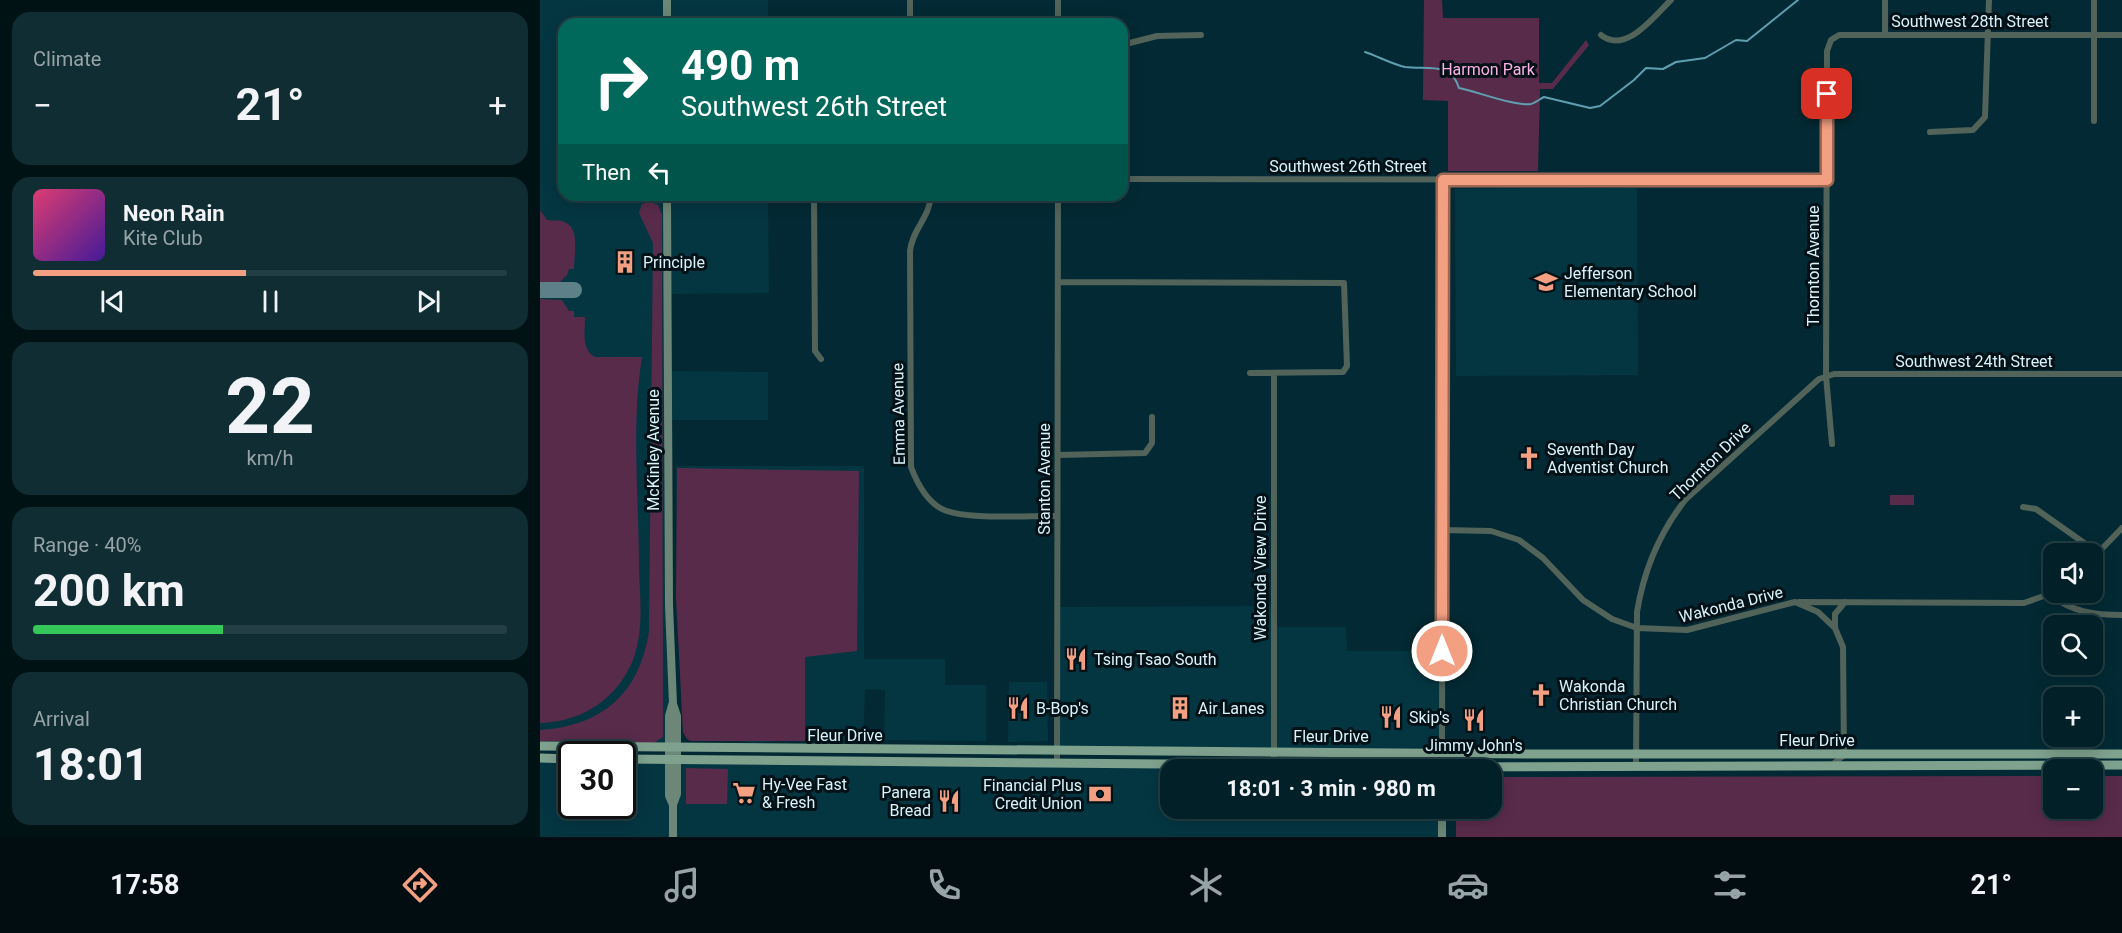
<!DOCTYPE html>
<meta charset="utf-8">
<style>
:root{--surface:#022027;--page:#102d33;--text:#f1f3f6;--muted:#96a3a7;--line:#233e44;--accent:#f39f82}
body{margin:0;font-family:Roboto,sans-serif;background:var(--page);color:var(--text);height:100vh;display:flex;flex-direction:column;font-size:22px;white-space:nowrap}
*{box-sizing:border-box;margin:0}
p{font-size:20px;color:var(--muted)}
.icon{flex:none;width:33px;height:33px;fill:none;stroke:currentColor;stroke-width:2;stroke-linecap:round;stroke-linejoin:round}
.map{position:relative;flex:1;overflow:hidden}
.panel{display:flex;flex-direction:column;gap:12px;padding:12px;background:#011215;width:540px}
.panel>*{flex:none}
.hud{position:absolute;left:18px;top:18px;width:570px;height:183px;border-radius:18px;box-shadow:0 3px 15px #0003,0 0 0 2px var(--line);background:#00695c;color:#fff;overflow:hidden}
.controls{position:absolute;left:1503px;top:543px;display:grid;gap:12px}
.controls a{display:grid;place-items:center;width:60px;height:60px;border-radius:12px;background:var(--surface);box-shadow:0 3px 15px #0003,0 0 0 2px var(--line);font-size:30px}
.speed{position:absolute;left:18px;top:741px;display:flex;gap:12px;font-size:30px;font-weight:700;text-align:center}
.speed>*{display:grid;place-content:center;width:78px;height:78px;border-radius:50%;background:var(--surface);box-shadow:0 3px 15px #0003,0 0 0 2px var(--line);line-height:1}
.speed .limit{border:3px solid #111;border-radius:9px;background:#fff;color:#111}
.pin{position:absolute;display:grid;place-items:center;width:51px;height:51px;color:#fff;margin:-26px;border-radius:12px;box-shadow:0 3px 9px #0006}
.me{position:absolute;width:66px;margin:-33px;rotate:0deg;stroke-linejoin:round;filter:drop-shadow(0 0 4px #0008)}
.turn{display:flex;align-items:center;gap:21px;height:126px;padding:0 24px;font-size:27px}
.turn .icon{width:78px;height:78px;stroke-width:2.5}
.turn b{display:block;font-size:42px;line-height:51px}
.then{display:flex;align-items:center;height:57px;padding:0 24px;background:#0003;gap:12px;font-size:22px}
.big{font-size:45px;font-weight:700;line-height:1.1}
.panel .tile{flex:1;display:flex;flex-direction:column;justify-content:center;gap:9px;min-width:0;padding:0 21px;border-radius:18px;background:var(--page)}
.panel .dial{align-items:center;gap:0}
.dial b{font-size:78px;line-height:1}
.song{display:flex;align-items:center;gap:18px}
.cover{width:72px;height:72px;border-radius:9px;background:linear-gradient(135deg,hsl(340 70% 55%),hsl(260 70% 35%))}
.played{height:6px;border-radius:3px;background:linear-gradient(90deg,var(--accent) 45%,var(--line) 45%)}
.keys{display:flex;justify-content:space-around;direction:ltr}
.heat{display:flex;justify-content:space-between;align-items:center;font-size:33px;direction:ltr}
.charge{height:9px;border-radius:4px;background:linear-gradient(90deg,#34c759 40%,var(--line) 0)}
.trip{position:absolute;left:620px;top:759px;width:342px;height:60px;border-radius:18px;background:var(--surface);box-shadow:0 3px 15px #0003,0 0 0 2px var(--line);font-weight:700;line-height:60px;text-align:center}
.tab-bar{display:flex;height:96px;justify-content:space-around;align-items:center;background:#010d10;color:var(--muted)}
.tab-bar .icon{width:42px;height:42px}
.tab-bar .active{color:var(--accent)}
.tab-bar b{font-size:27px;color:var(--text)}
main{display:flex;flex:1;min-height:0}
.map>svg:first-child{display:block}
</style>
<main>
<section class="panel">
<div class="tile"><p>Climate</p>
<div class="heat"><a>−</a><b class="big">21°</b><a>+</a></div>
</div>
<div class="tile">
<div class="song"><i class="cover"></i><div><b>Neon Rain</b><p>Kite Club</p></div></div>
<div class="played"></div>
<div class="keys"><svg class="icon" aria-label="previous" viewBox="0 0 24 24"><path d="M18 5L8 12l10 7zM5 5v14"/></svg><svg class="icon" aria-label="pause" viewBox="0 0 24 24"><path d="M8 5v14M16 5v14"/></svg><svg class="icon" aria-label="next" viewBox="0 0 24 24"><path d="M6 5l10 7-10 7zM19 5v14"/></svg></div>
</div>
<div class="tile dial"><b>22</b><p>km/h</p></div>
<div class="tile"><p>Range · 40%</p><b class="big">200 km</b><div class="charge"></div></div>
<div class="tile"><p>Arrival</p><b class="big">18:01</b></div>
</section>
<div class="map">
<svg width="1582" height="837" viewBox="0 0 1582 837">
<rect width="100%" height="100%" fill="#032a34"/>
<path fill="#043642" d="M0,0H228V24H24V195H122L127,274L128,195H228L229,293L128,294V371L228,372V420H129L134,747L0,746Z
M1097,188L1098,375L916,376L915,189Z
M136,466H324V659H405V685H446V741L344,740L345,690L325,689L323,740L269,739L212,743L193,740L138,598Z
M734,606V627H806L807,651H902V752L517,750V607Z
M469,682H507L508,741L468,742Z
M0,758L31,759L32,806H82L83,759L736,763L902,770H630V808L902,809V837H0Z"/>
<path fill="#592b4b" d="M884,0H902L903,18H999V83H1012L1046,40L1049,45L1013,89H1000L998,171H908V101L883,100Z
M111,202L118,205L122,215L123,737L114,743L0,741V730C62,726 99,694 109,632L113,243L99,213L102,204Z
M0,210L7,220C12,221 18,220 22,221C41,226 34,253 34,269H29L27,275L20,282H0Z
M0,299L22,300L29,311H34V317H45C45,332 41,349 55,357H102C91,423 99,502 99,569C100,598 104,631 93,660C77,699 42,722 0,723Z
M137,468L319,471L317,651L265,657V741H151L147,739L143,732L136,598Z
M1350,495H1374V505H1350Z
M146,768L188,769L187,804H146Z
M1513,776L1514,808H1552L1553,776H1582V837H916V809L951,808V777Z"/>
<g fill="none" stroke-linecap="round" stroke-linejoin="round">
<path stroke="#609fb1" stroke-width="2" d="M825,52C837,56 854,65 865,67C886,70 911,61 919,88C935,91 977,107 991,104C995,103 1000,99 1004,97L1050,108L1060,106L1094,80L1106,68L1123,69L1136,62L1165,58L1196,40L1207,41L1258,0"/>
<path stroke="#5e8088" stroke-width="16" d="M0,290H34"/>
<path stroke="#52635a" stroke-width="6" d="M370,24V0
M518,24V0
M1345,34V0
M1061,35C1086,55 1114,16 1131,0
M582,45L617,36L661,35
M1554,121V0
M1390,132L1433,130L1445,117L1449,0
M582,179L1287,180
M274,195L275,351L281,359
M391,195C390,217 372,230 370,251L371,467C377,483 385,499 400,508C421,521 491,515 517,516
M518,282L804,283L807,366L803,372L710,373
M1292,444L1286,376L1287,51L1291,40L1299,35H1582
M518,455L605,453L612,443V417
M1483,507L1496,509L1557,552
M902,530L951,531L979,540L1003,558L1043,600L1072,619L1097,628L1147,630L1255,602L1278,612L1295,628L1303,647L1304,755L1292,765
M1552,559L1582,528
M1510,595C1533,612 1554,615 1582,615
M1259,602L1484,603L1515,592
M1295,628V614L1305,602
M902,752L903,180
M517,763L518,195
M734,763V373
M1096,766L1097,612C1104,569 1119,533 1146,499L1279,379L1294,374H1582"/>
<path stroke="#6c8777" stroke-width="8" d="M127,0V24
M127,195L129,605L133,704L137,716V794L133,805
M132,705L129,716V796L133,805V837
M902,808V837"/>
<path stroke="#7fa28e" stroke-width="9" d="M0,746L986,754H1582
M0,758L32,759
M82,759L625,764L813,762L902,767L1582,765"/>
</g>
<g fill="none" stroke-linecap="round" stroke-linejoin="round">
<g stroke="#9e6754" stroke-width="15">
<path id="route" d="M902,651L903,180H1287V94"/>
</g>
<use href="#route" stroke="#f39f82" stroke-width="10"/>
</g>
<defs>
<g id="building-bare" transform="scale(1.8)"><path d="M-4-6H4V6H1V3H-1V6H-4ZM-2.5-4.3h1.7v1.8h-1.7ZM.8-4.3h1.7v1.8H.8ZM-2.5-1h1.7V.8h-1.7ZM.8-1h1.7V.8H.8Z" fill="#f39f82" stroke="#011116" stroke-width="2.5" paint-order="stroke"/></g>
<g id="school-bare" transform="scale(1.8)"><path d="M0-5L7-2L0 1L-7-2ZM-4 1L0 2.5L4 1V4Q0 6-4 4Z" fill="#f39f82" stroke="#011116" stroke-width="2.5" paint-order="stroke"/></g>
<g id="church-bare" transform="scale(1.8)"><path d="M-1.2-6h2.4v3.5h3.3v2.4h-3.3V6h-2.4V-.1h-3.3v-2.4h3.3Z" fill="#f39f82" stroke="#011116" stroke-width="2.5" paint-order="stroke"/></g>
<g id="restaurant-bare" transform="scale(1.8)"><path d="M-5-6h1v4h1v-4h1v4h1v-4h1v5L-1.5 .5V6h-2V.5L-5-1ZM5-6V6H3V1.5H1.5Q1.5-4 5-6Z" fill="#f39f82" stroke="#011116" stroke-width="2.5" paint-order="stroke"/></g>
<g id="supermarket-bare" transform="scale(1.8)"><path d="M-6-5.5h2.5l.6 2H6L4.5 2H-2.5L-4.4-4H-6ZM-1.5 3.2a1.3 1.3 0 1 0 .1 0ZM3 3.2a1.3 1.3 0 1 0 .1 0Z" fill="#f39f82" stroke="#011116" stroke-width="2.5" paint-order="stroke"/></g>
<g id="bank-bare" transform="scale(1.8)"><path d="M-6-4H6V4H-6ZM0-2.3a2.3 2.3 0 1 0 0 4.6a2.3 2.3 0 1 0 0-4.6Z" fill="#f39f82" stroke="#011116" stroke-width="2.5" paint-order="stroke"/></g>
</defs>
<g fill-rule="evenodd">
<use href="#building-bare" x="85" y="262"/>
<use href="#school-bare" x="1006" y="282"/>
<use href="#church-bare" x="989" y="458"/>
<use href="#restaurant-bare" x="536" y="659"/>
<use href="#church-bare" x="1001" y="695"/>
<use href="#restaurant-bare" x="478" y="708"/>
<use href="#building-bare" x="640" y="708"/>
<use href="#restaurant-bare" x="851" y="717"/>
<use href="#restaurant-bare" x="934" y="720"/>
<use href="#supermarket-bare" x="204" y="793"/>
<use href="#bank-bare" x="560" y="794"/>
<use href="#restaurant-bare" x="409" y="801"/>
</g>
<g text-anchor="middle" stroke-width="6" stroke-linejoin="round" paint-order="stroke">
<g font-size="16" fill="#daf3fb" stroke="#011116">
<text x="1430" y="27">Southwest 28th Street</text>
<text x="808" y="172">Southwest 26th Street</text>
<text transform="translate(1273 266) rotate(-90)" y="6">Thornton Avenue</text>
<text x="1434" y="367">Southwest 24th Street</text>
<text transform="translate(358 414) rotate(-91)" y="6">Emma Avenue</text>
<text transform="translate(113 450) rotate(-90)" y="6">McKinley Avenue</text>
<text transform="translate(1170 461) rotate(-44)" y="6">Thornton Drive</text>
<text transform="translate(504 479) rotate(-90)" y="6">Stanton Avenue</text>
<text transform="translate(720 568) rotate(-90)" y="6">Wakonda View Drive</text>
<text transform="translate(1191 604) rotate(-14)" y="6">Wakonda Drive</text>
<text x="305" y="741">Fleur Drive</text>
<text x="791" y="742">Fleur Drive</text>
<text x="1277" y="746">Fleur Drive</text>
</g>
<g font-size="16" fill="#ffb0e5" stroke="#011116">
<text x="948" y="75">Harmon Park</text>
</g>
<g font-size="16" fill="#daf3fb" stroke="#011116" text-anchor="start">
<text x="103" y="268">Principle</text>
<text x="1024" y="279">Jefferson<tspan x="1024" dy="18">Elementary School</tspan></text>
<text x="1007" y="455">Seventh Day<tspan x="1007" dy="18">Adventist Church</tspan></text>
<text x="554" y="665">Tsing Tsao South</text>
<text x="1019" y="692">Wakonda<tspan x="1019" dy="18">Christian Church</tspan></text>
<text x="496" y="714">B-Bop's</text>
<text x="658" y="714">Air Lanes</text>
<text x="869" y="723">Skip's</text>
<text x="934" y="751" text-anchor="middle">Jimmy John's</text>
<text x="222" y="790">Hy-Vee Fast<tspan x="222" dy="18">&amp; Fresh</tspan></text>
<text x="542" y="791" text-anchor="end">Financial Plus<tspan x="542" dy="18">Credit Union</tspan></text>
<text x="391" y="798" text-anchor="end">Panera<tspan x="391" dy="18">Bread</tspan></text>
</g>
</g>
</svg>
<div class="controls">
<a><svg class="icon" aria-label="sound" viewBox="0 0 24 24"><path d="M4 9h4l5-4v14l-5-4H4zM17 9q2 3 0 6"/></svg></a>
<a><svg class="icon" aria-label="search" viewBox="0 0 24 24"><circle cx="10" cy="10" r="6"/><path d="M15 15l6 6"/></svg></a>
<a>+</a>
<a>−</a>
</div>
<div class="speed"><div class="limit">30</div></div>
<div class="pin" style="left:1287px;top:94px;background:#d93025"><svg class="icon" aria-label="arrive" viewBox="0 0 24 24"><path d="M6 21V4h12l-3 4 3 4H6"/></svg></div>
<svg class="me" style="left:902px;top:651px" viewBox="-20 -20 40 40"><circle r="17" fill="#f39f82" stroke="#fff" stroke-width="3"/><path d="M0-11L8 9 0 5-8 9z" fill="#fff"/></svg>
<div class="trip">18:01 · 3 min · 980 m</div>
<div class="hud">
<div class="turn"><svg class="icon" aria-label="right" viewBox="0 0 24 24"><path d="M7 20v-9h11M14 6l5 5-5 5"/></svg><div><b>490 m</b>Southwest 26th Street</div></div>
<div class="then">Then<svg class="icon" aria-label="left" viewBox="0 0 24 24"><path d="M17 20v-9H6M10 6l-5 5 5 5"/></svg></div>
</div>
</div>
</main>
<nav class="tab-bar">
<b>17:58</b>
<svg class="icon active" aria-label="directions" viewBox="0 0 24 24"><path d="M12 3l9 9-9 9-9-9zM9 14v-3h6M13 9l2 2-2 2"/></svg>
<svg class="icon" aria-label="music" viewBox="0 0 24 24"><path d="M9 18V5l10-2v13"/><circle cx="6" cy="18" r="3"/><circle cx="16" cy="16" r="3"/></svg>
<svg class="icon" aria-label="phone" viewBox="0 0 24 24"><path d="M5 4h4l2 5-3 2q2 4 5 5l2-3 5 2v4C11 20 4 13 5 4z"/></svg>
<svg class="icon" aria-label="climate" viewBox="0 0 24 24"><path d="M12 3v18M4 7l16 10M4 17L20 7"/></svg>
<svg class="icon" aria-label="car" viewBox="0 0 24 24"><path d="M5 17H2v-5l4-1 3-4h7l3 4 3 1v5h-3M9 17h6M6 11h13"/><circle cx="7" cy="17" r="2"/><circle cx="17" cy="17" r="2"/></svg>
<svg class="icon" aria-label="filters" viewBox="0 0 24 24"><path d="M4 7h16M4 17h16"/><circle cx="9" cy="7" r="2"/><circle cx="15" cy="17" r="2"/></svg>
<b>21°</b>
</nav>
